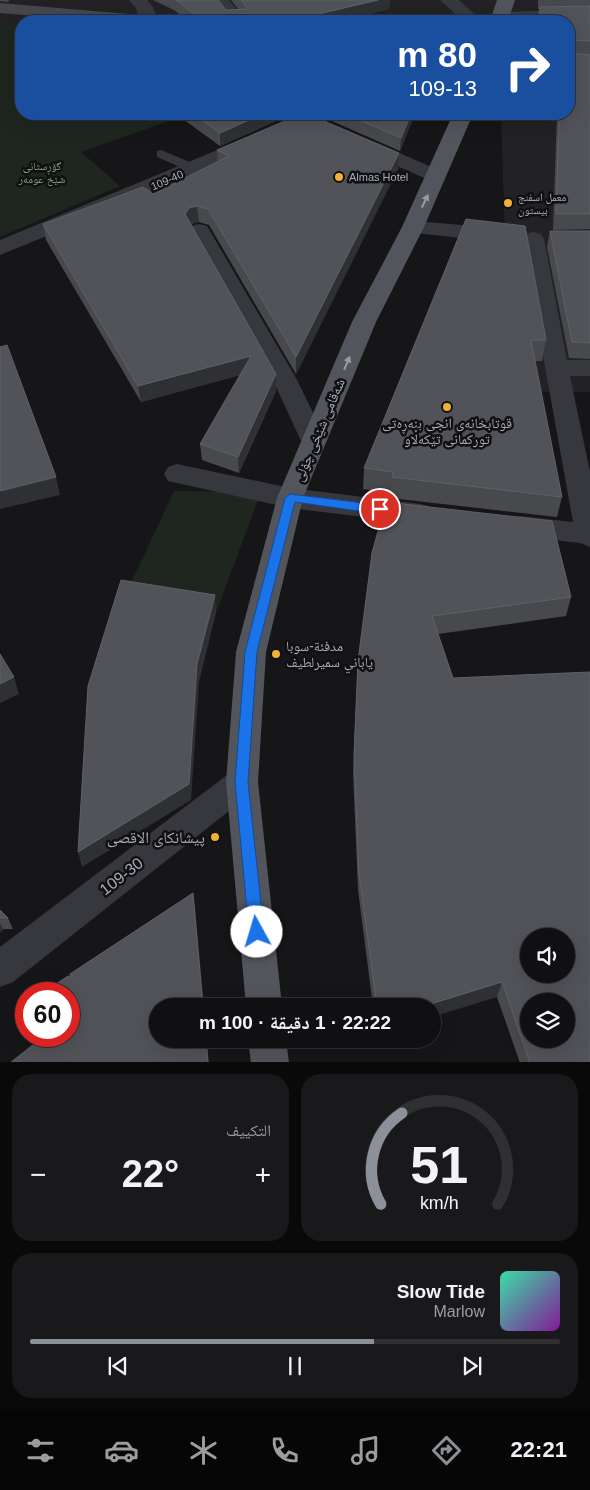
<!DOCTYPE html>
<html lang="ar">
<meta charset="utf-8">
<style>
:root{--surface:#101012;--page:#19191b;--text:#f1f3f6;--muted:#9c9d9f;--line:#303032;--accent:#8c9099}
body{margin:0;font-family:Helvetica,"Noto Naskh Arabic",sans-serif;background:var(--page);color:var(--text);direction:rtl;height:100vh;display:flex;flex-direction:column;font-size:19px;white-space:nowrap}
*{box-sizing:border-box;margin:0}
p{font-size:16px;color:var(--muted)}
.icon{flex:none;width:28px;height:28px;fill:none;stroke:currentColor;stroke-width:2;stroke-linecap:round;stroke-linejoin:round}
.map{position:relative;height:1062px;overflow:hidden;direction:ltr}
.panel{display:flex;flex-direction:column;gap:12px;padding:12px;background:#09090a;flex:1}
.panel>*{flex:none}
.banner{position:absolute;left:15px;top:15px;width:560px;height:105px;border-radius:20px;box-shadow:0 5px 20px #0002,0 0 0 1px var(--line);direction:rtl;background:#1a4fa0;color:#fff;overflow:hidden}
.tools{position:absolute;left:520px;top:928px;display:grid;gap:10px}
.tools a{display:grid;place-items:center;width:55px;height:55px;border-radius:50%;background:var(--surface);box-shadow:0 5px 20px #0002,0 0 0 1px var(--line);font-size:25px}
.speed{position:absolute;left:15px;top:982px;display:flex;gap:10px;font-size:25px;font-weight:700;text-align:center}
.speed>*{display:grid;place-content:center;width:65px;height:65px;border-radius:50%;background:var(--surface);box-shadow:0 5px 20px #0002,0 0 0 1px var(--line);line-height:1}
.speed .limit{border:8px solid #d22;background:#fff;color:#111}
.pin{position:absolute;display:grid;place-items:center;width:42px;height:42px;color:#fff;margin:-21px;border:2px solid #fff;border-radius:50%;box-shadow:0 1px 5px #0007}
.me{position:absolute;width:55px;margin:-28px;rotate:354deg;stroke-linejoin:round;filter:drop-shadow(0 0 4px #0008)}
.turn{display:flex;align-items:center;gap:18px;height:105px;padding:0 15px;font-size:22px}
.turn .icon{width:65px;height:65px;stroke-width:2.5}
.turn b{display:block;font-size:35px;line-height:42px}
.big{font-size:38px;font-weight:800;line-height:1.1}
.panel .widget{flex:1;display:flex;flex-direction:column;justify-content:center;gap:8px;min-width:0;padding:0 18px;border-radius:20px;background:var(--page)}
.panel .dial{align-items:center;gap:0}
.dial svg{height:130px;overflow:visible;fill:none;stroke:var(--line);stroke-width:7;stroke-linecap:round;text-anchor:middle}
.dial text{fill:var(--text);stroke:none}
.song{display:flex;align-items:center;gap:15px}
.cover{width:60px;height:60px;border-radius:8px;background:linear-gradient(135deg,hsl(160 70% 55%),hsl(290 70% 35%))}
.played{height:5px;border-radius:2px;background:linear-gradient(90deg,var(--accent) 65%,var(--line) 65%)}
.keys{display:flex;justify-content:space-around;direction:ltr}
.heat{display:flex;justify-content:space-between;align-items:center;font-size:28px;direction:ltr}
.panel .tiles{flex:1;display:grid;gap:12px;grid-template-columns:1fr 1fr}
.widget:last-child{grid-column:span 2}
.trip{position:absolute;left:149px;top:998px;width:292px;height:50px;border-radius:25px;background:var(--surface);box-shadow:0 5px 20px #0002,0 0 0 1px var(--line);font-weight:800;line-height:50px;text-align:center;direction:rtl}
.menu{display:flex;height:80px;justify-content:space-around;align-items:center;background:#060607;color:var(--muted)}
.menu .icon{width:35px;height:35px}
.menu .selected{color:var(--accent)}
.menu b{font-size:22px;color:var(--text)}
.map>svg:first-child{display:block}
</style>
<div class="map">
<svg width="590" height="1063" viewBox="0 0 590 1063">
<rect width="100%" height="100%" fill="#161618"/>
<path fill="#222225" d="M0,0H590V392H514L505,241L501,114H569V21H21V23L0,22Z"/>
<path fill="#1e261f" d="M0,22L21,23V114H176L180,117L81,152L120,186L0,237Z
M174,491L261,492L216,613L124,598Z"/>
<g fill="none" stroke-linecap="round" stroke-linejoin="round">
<path fill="#37383d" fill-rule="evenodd" d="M161,150L197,165L199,168L193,172L189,171L157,157V151Z"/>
<path fill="#37383d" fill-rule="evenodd" d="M129,0H147L153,7L158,21H140L136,8Z
M211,0H229L246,21H228Z
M440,0H459L482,21H463Z
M590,9V19L497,21L492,17L495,13L501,12Z
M284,114H310L443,172L446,176L443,180L436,182L429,180L287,118Z
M251,136L258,138L261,142L258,146L144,196L0,255V240Z
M413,221L499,228L507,230L510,235L507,240L499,242L405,232L402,227L405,222Z
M199,224L207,226L210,231L296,378L327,441L323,447L314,450L305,447L301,441L272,378L188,231L191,226Z
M533,232L541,234L544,239L567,360H590V376H570L590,472V547L580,543L519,536L509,533L505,526L509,519L519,516L573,522L522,239L525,234Z
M177,464L290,488L421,504L431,507L435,514L431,521L421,524L290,508L168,481L164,474L168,467Z
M242,768L253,772L258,782L253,792L13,982L0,987V947L231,772Z"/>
<path fill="#45474d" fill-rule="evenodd" d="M0,3L152,16L158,17L161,21H94L0,13Z"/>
<path fill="#53555c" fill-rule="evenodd" d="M497,0H515L508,21H490Z
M453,114H473L424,227L376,322L303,498L266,652L258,782L282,1006H246L226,782L236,652L277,498L352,322L402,227Z
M248,1039H286L289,1063H251Z"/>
</g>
<path fill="#47494d" d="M0,0H9L8,2L0,1Z
M153,0H218L226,10L238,9L231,0H390L389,9L340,21H188L174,10Z
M538,0H590V229L553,230L557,114H569V21H538L540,9H538Z
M176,114H285V117L220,146Z
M316,114H415L400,151Z
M217,150L399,153L398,169L296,374L209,225L199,222L191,224L276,374V391L239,473L202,460L200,444L240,375L141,402L46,240L43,224L153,194L218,162Z
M466,219L546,340L542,361H535L562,497L557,517L390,498L391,493L363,489L364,468Z
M550,231H590V359L569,358L547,247Z
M552,521L571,597L566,616L438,634L453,678L590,1063H520L497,997L432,1006H373L358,890L353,773L358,661Z
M0,910L8,918L13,929H3L0,932Z"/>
<path fill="#2f3033" d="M378,0H390L389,9L340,21H289Z
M263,114H285V117L220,146V133Z
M411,114H415L400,151L401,138Z
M399,153L398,169L296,374V357Z
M197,206L199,222L191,224L185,214L189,208Z
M251,356V372L141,402L138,386Z
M276,374V391L239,473L238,457Z
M56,477L60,495L0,509V491Z
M215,595L216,613L199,682L191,800L82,867L78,852Z
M14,677L19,694L0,703V684Z
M193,893L195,907L204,1006H203Z
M0,923L3,929L0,932Z
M502,982L497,997L432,1017V1006H424Z
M206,1039H207L209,1063H208Z"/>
<path fill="#525359" stroke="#5f6168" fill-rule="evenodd" d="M176,0H218L226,10L248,9L241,0H378L289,21H203Z
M590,6V41L570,40V53L590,55V214H556L559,114H569V21H539L540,7Z
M193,114H263L220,133Z
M301,114H307L399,153L296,357L208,209L197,206L189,208L185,214L276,374L238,457L200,444L251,356L138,386L43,224L143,187L153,194L229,156L217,150Z
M346,114H411L401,138Z
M466,219L525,226L546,340H531L562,497L392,477L393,472L364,468Z
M550,231H590V343L572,342Z
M7,345L56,477L0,491V347Z
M386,502L552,521L571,597L432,616L453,678L590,672V1063H530L502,982L424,1006H377L359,874L354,755L358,661L372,553ZM529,936H566V974H529ZM529,1001H566V1039H529Z
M121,580L215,595L197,664L189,784L78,852L88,686Z
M0,654L14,677L0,684Z
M193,893L203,1006H158V1039H206L208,1063H10L44,1036H69V994H41L68,976L70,978V974Z
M0,910L8,918H0Z"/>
<defs><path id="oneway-solid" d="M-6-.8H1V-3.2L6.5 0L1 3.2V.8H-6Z" transform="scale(1.25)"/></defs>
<g fill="#979ba6">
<use href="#oneway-solid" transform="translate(425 201) rotate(-65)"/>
<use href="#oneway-solid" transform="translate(347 363) rotate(-67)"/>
</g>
<path fill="#1a73e8" stroke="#114b97" d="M290,494L380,505L386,509L380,514L295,502L257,652L248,782L264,932L262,937L257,939L251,937L249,932L235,782L245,652L285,498Z"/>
<g fill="#f2b134" stroke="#111113" stroke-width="2">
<circle cx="339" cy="177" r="5"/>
<circle cx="508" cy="203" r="5"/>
<circle cx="447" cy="407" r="5"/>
<circle cx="276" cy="654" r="5"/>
<circle cx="215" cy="837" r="5"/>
</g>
<g text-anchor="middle" stroke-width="5" stroke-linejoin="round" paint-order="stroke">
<g font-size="11" fill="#7fa381" stroke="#111113">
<text x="42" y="170">گۆڕستانی<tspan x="42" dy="13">شێخ عومەر</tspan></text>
</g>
<g font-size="11" fill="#a8adb8" stroke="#111113" text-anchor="start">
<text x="349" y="181">Almas Hotel</text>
<text x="518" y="201">معمل اسفنج<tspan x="518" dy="13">بيستون</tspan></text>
</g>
<g font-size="11" fill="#a8adb8" stroke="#111113">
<text transform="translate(167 180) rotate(-24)" y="4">109-40</text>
</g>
<g font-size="14" fill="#a8adb8" stroke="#111113">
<text x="447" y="428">قوتابخانەی انجی بنەڕەتی<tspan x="447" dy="16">تورکمانی تێکەڵاو</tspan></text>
<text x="286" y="651" text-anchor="start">مدفئة-سوبا<tspan x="286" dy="16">ياباني سميرلطيف</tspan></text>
</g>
<g font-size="14" fill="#a8adb8" stroke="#111113">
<text transform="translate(319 430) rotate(-67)" y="5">شەقامی شێخی چۆلی</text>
</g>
<g font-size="16" fill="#a8adb8" stroke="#111113" text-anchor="end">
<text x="205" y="843">پيشانكاى الاقصى</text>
</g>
<g font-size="16" fill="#a8adb8" stroke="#111113">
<text transform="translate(121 876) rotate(-38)" y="6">109-30</text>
</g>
</g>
</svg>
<div class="tools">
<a><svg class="icon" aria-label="sound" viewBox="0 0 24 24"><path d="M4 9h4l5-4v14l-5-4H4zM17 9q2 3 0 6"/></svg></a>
<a><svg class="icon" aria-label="layers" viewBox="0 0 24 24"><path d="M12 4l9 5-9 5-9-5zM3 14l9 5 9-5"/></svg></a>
</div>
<div class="speed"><div class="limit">60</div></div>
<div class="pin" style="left:380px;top:509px;background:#d93025"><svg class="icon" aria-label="arrive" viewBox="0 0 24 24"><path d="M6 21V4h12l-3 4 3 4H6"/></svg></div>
<svg class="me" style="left:257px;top:932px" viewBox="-20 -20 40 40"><circle r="19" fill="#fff"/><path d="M0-13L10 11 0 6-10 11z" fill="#1a73e8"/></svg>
<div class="trip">22:22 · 1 دقيقة · 100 m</div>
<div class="banner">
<div class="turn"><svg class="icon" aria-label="right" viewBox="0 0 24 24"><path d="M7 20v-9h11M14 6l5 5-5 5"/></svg><div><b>80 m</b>109-13</div></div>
</div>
</div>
<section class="panel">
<div class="tiles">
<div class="widget dial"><svg viewBox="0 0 100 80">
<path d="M14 69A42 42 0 1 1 86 69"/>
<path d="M14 69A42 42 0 0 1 27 13" stroke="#8c9099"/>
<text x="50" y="56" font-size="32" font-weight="700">51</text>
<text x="50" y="72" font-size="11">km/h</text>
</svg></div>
<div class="widget"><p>التكييف</p>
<div class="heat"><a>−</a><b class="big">22°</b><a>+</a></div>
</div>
<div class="widget">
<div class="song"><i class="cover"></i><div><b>Slow Tide</b><p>Marlow</p></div></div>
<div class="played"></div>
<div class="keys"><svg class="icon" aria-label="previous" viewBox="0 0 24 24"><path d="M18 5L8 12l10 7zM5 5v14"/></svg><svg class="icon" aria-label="pause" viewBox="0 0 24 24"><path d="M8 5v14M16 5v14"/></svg><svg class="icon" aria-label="next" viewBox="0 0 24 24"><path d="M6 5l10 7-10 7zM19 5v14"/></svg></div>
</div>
</div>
</section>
<nav class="menu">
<b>22:21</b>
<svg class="icon selected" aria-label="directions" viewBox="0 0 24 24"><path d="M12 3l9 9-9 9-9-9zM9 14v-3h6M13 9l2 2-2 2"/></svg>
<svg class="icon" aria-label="music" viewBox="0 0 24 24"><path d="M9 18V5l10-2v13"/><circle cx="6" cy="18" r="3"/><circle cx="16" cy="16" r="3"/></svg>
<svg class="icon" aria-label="phone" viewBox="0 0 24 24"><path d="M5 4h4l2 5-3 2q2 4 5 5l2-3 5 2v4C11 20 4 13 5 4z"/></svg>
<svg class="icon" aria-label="climate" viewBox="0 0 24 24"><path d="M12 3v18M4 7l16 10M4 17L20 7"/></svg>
<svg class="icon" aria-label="car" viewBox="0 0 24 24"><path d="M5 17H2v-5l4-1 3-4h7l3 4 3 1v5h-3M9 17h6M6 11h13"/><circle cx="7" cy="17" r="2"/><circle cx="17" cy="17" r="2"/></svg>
<svg class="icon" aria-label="filters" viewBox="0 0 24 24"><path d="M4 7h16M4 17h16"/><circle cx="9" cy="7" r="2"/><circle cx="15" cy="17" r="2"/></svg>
</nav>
